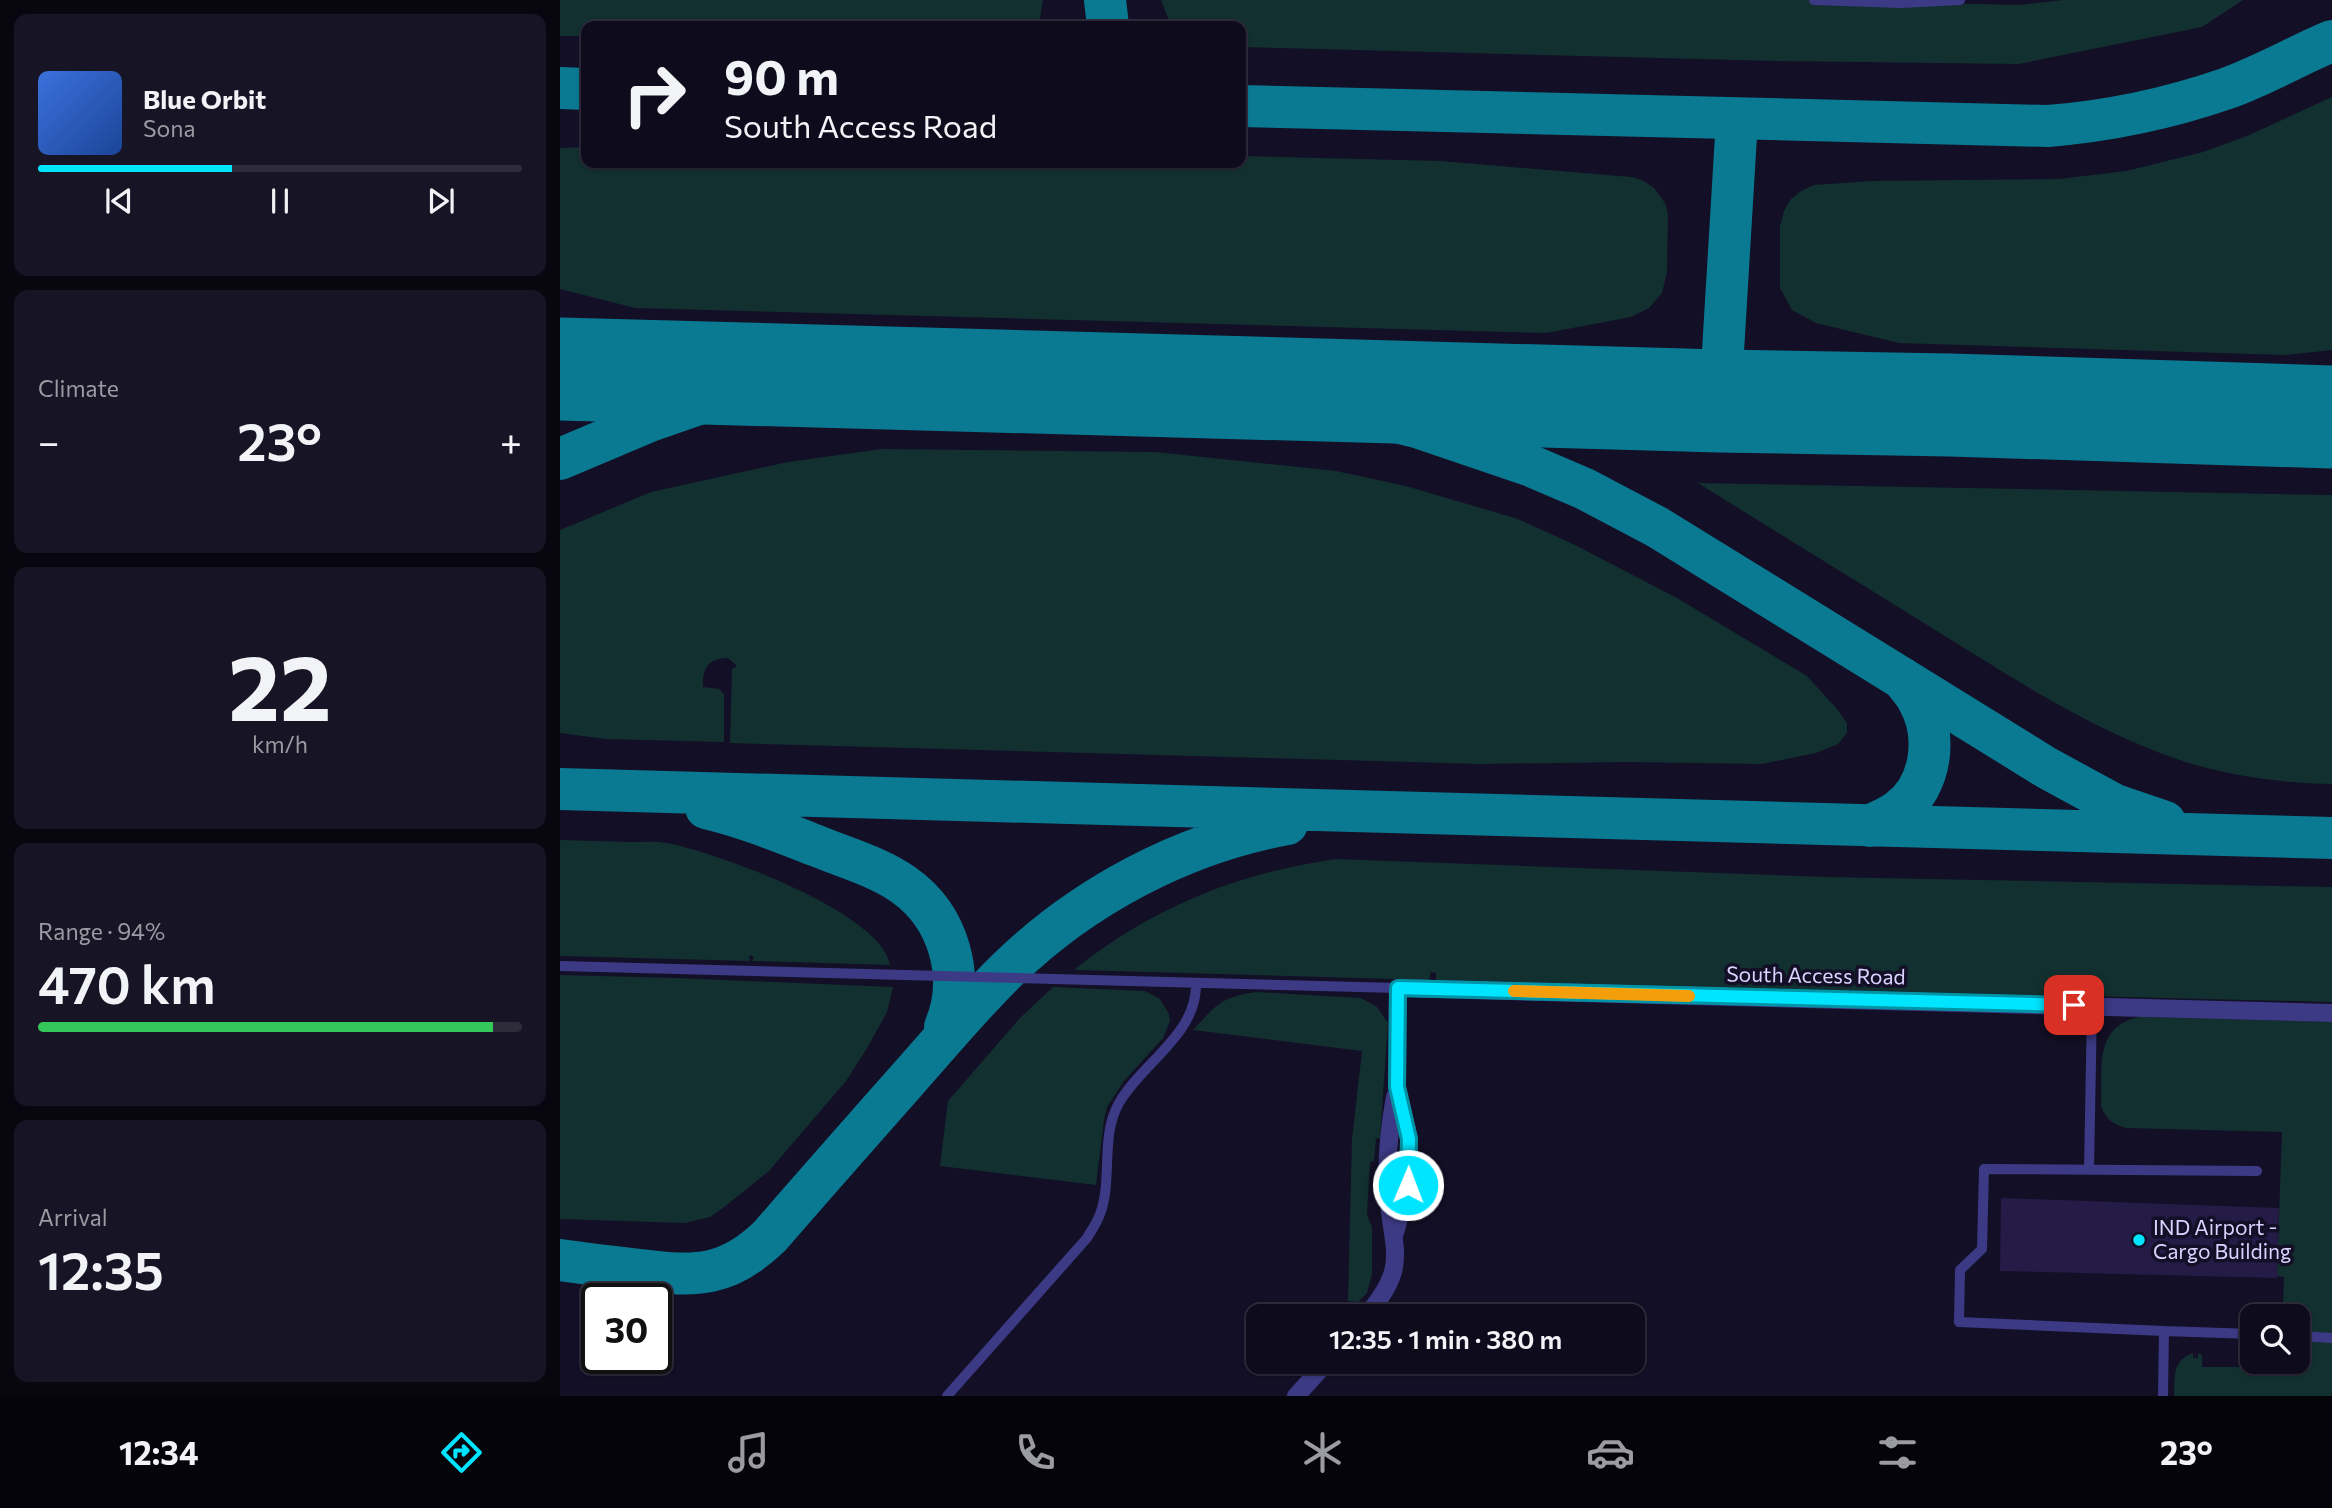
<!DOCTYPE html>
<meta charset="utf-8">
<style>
:root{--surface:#0e0b1c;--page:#171425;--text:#f1f3f6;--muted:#9b9ba3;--line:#2e2b3b;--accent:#00e5ff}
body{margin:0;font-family:Commissioner,sans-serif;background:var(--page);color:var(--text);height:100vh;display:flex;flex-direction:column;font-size:26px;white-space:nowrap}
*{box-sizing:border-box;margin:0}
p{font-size:23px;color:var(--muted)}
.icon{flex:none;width:38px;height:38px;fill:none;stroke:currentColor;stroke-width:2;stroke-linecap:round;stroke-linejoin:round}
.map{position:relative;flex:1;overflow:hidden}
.details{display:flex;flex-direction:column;gap:14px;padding:14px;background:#08060f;width:560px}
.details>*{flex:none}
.hud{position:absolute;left:21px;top:21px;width:665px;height:147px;border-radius:14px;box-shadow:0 2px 5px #0004,0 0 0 2px var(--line);background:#0e0b1c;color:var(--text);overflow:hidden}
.fabs{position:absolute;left:1680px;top:1304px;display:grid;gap:14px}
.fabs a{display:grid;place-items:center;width:70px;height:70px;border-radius:14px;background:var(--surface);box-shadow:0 2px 5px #0004,0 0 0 2px var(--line);font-size:35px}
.speed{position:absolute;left:21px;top:1283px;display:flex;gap:14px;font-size:35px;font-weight:700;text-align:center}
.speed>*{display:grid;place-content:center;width:91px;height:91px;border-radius:50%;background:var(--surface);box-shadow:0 2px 5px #0004,0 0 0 2px var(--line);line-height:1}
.speed .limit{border:4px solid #111;border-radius:10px;background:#fff;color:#111}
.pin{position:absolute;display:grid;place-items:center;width:60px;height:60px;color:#fff;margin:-30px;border-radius:14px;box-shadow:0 4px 10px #0006}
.me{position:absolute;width:77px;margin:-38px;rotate:1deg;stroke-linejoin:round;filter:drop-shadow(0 0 5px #0008)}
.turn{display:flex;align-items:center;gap:24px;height:147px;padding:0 28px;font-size:32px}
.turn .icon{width:91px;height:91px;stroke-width:2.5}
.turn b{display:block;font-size:49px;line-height:60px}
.big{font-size:52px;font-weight:600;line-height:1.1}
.details .tile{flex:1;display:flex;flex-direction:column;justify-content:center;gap:10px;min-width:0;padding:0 24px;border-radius:14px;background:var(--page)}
.details .dial{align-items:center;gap:0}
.dial b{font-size:91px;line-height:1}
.song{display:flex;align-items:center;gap:21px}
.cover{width:84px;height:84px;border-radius:10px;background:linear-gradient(135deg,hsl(220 70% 55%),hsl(220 70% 35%))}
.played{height:7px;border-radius:4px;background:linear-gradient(90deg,var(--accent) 40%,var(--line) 40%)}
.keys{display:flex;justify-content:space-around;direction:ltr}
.heat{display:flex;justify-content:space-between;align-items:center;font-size:38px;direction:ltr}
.charge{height:10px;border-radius:5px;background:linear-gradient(90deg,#34c759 94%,var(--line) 0)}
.trip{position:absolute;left:686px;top:1304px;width:399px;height:70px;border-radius:14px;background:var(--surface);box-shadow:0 2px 5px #0004,0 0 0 2px var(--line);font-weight:600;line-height:70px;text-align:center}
.dock{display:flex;height:112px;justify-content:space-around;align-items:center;background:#06040b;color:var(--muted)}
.dock .icon{width:49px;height:49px}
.dock .selected{color:var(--accent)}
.dock b{font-size:32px;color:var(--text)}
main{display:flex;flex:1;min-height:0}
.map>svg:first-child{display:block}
</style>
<main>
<section class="details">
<div class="tile">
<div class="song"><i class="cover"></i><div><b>Blue Orbit</b><p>Sona</p></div></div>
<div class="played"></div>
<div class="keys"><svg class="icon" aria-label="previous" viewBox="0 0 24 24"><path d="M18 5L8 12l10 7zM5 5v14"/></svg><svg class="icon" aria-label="pause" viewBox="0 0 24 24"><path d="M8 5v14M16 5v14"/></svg><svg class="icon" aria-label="next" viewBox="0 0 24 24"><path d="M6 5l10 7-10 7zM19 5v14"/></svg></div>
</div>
<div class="tile"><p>Climate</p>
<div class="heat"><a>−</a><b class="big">23°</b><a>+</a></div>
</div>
<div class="tile dial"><b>22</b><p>km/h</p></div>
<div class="tile"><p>Range · 94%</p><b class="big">470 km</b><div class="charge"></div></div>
<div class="tile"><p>Arrival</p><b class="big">12:35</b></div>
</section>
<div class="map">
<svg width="1772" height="1396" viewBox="0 0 1772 1396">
<rect width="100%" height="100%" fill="#130f26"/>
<path fill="#12302f" d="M0,0H483L480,18L476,26H26V36H0Z
M601,0H1244L1460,5L1503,0H1683L1642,27L1459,64L1216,61L681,47V26H611Z
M1772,97V350L1725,355L1339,343L1256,323L1232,310L1220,288V226L1224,211L1230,200L1241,191L1254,185L1312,181L1499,179L1566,171L1643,152L1687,136Z
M26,147V163H681V156L881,161L1071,177L1082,180L1094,188L1105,203L1108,214L1107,272L1102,293L1089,308L1071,317L986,333L75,308L0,289V148Z
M322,449L595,452L776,471L846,486L958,519L1015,545L1117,598L1247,676L1277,709L1287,723V733L1278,744L1256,753L1202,764L1066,762L920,764L170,743L172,669L177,666L168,658C148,658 142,669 143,687L159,689L164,694V742L46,739L0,733V530L91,492L228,462Z
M1138,483L1772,495V784C1715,783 1654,774 1600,753C1516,721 1440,670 1364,623C1288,576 1213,530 1138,483Z
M0,840C23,841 46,841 70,842C82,842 95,841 107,843C155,852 322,912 330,965L192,961L194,957L191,955L189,957L190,961L0,956Z
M776,859L1267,877L1772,887V1002L876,980V973L871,972L869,980L517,970L515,969C593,907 678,873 776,859Z
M0,975L117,978L333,987L327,1012L306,1050L286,1081L209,1171L163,1208L150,1217L125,1223L0,1219Z
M493,987L585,991L600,999L609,1014L610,1021L603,1038L564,1081L547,1107L544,1120L536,1185L380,1166L388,1101L460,1018Z
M696,992L801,998L817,1007L828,1023L820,1138L816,1139L814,1161L810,1162L807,1215L812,1227V1274L807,1293L798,1302L788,1301L792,1139L802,1051L633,1030C658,1004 659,998 696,992Z
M1579,1017L1772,1022V1396H1614C1615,1377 1612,1360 1633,1353V1358H1638V1353L1642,1355V1367H1735L1738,1356L1747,1354L1748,1313L1728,1312L1723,1306L1724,1277L1717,1276L1722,1132L1566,1128C1552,1124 1546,1119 1541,1106C1543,1068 1533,1027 1579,1017Z"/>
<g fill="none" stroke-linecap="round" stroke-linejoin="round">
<path stroke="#0a7a92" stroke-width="42" d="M545,0L548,26
M0,88L26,89
M681,106L1488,126C1549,121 1607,109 1665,89C1702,76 1736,56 1772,41
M468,382L702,396L783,409L857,427L969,465L1025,489L1097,527L1487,768L1555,805L1605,822
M1160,401L1177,119
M0,459L90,421L159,397L299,377L324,378
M0,789L1772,838
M146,808C184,817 221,832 257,846C286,858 319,867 344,885C389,917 406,977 385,1027
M1310,826C1319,821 1330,817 1339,810C1372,786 1378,735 1358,700C1354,692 1347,685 1342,678
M0,1260C27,1264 54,1267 81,1270C136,1277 168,1277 210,1236C255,1184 301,1132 347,1080C380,1043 412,1004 447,970C523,896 623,843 727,824"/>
<path stroke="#0a7a92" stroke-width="103" d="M0,369L1160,401L1390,405L1772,417"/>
</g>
<path fill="#241b47" d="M1441,1198L1719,1208L1717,1278L1440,1271Z"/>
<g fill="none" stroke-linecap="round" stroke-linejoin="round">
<path stroke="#3d3a85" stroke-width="10" d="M1254,0L1341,3L1400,0
M0,966L838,988
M1529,1170L1532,1006
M1604,1331L1692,1334
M1738,1336L1772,1338
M387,1396L527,1238C531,1231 537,1223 540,1214C553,1180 540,1136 559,1103C582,1063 637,1034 636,984
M1603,1396L1604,1331L1399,1322L1400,1270L1422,1249L1424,1169L1697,1171"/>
<path stroke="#3d3a85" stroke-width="18" d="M835,1233L848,1185L849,1139L837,1087L838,988L1772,1013
M806,1316C849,1266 833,1253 828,1194C826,1161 829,1129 835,1097
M736,1396L767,1362"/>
</g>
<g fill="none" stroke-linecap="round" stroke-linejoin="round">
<g stroke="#0095a6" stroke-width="18">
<path id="route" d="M848,1185L849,1139L837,1087L838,988L1514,1005"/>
</g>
<use href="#route" stroke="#00e5ff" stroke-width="12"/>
<path stroke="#f59e0b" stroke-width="12" d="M954,991L1129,996"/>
</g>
<circle fill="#00e5ff" stroke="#130f26" stroke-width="2.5" cx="1579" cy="1240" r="7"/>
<g text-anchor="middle" stroke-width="7" stroke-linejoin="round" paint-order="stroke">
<g font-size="21" fill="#d9d4ff" stroke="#130f26">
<text transform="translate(1256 976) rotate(1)" y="7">South Access Road</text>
</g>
<g font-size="21" fill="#d9d4ff" stroke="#130f26" text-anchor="start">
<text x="1593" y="1235">IND Airport -<tspan x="1593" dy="24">Cargo Building</tspan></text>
</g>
</g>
</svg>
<div class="fabs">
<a><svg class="icon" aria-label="search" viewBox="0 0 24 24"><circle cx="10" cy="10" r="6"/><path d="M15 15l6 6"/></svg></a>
</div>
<div class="speed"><div class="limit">30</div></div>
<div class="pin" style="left:1514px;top:1005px;background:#d93025"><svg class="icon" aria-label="arrive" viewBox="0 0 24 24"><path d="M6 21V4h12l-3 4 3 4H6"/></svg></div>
<svg class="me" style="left:848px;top:1185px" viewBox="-20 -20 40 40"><circle r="17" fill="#00e5ff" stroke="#fff" stroke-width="3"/><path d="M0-11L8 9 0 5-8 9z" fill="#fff"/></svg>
<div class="trip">12:35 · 1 min · 380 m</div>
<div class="hud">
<div class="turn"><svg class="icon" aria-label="right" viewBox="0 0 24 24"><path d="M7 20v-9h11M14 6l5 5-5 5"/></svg><div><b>90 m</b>South Access Road</div></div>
</div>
</div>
</main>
<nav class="dock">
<b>12:34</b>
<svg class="icon selected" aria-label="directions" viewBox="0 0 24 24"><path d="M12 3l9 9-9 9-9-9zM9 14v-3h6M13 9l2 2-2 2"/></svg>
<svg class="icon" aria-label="music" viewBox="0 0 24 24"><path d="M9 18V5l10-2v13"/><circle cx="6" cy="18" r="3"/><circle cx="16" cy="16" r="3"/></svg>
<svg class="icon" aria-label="phone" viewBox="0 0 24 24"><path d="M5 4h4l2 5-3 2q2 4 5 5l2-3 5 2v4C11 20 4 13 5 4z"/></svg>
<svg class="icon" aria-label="climate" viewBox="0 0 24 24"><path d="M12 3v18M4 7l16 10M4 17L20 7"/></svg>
<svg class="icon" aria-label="car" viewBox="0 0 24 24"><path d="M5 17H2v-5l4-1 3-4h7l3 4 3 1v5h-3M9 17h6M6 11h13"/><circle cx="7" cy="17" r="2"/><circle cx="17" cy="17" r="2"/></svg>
<svg class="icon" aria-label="filters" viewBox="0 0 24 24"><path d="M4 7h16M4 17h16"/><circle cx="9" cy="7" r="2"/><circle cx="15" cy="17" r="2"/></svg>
<b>23°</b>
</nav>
